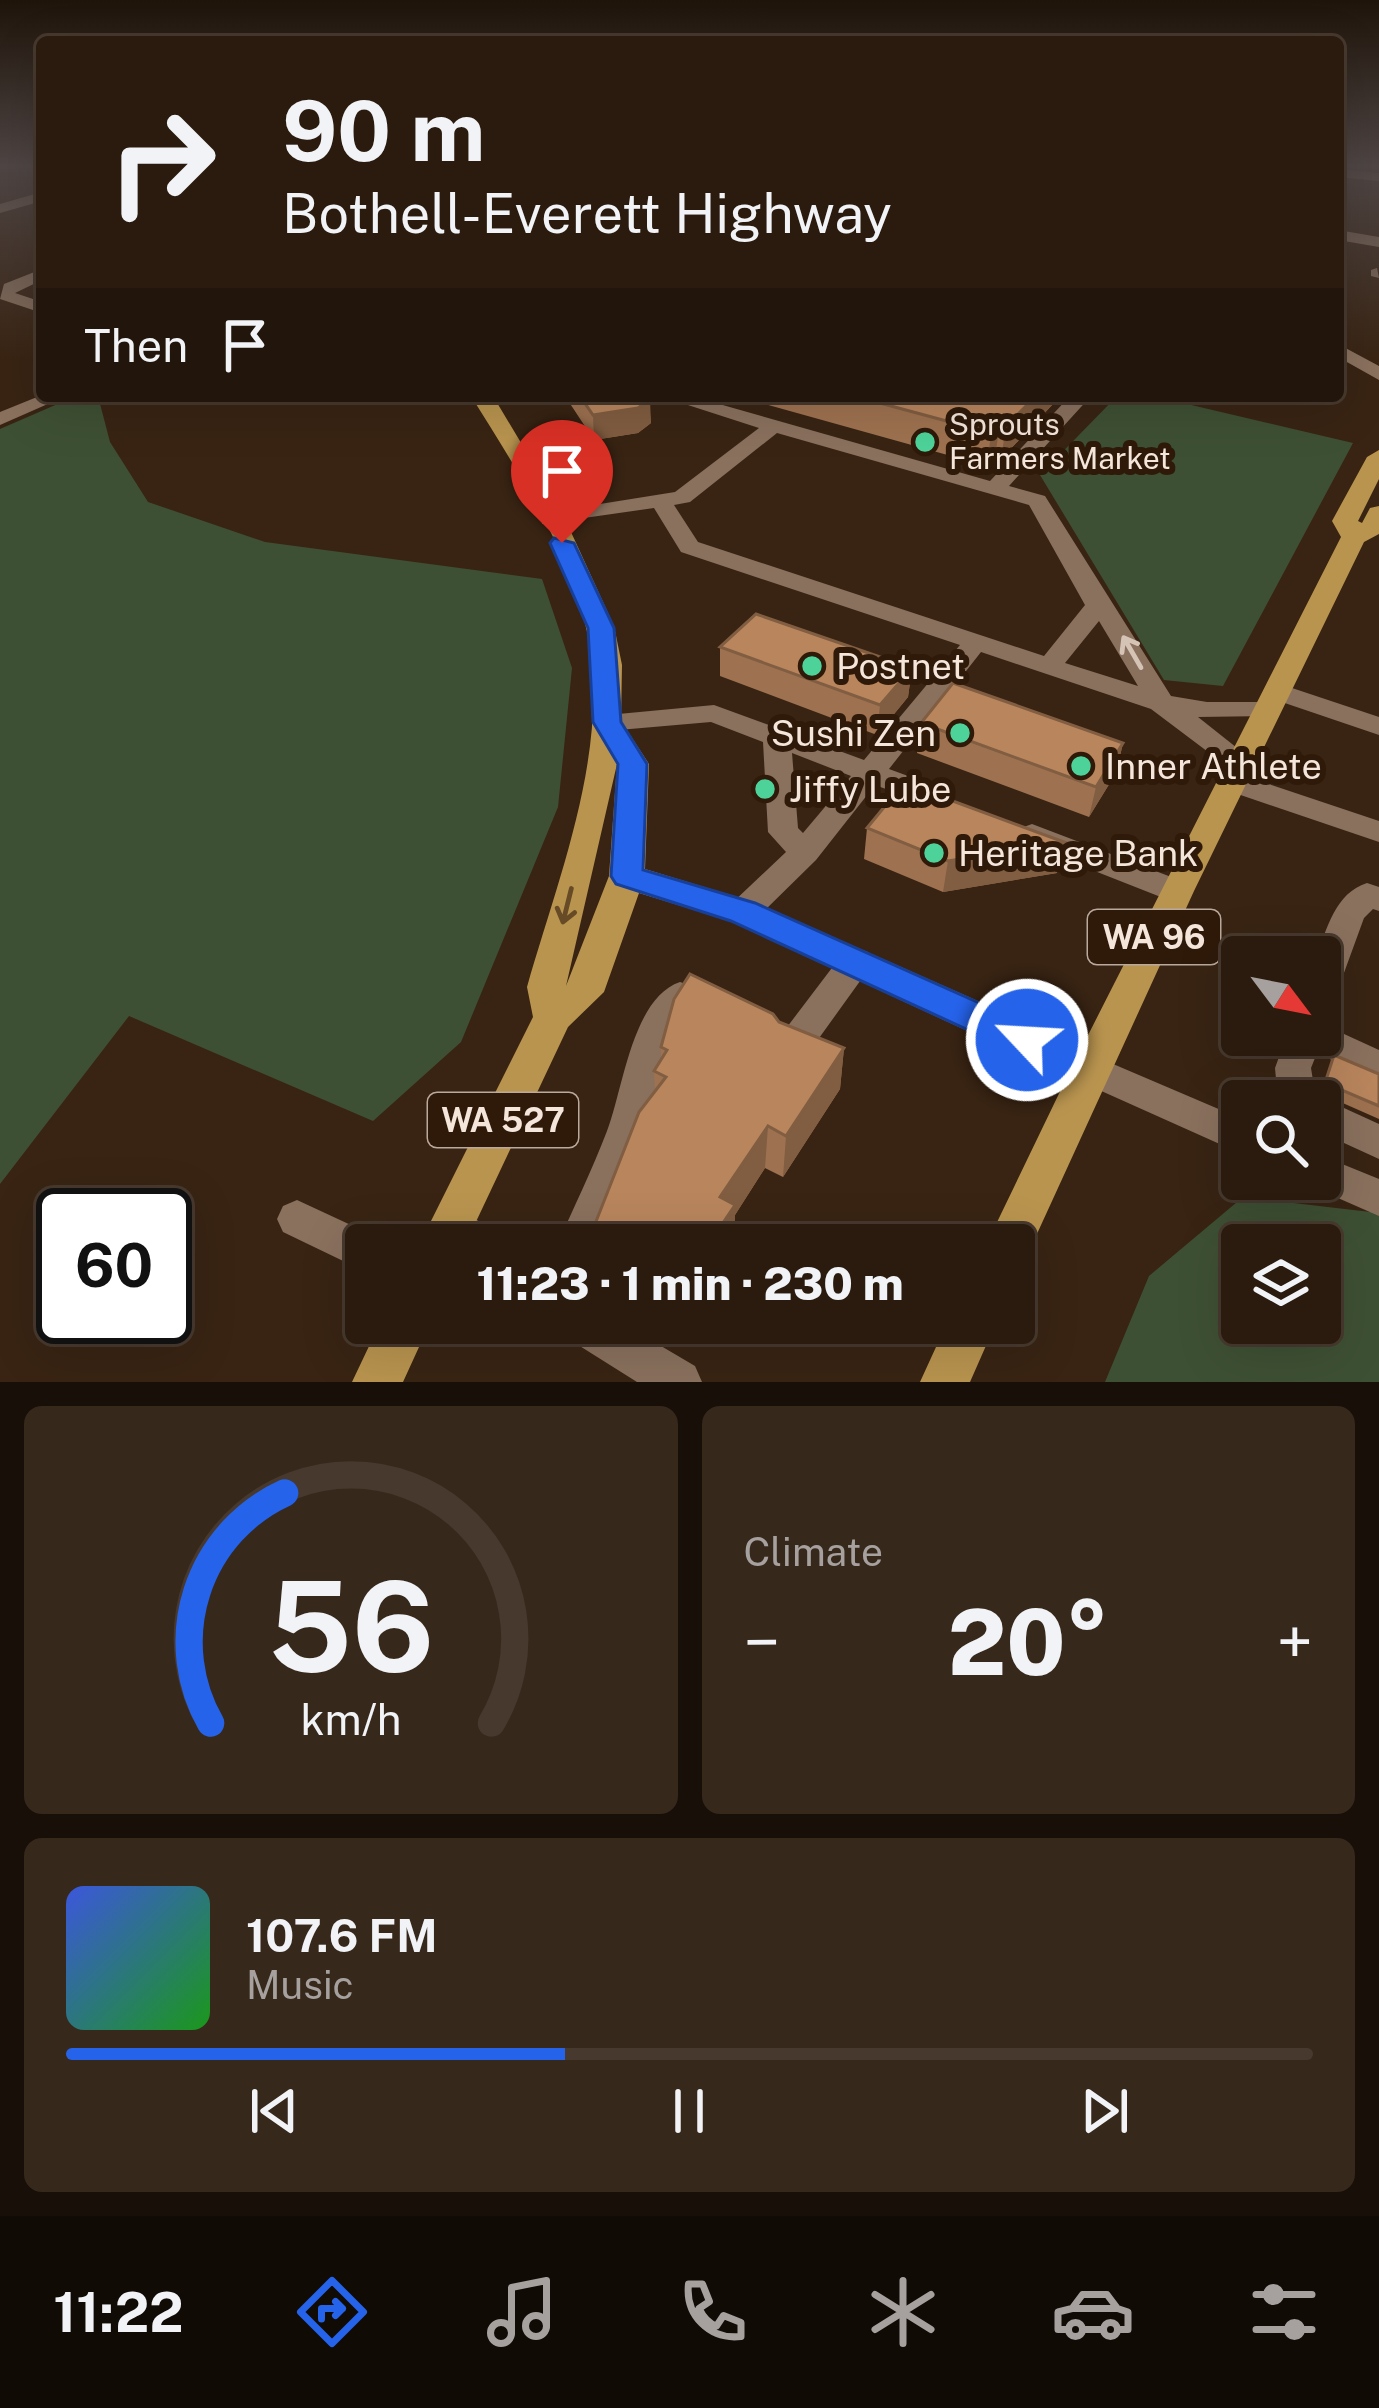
<!DOCTYPE html>
<meta charset="utf-8">
<style>
:root{--surface:#2b1b0e;--page:#37281c;--text:#f1f3f6;--muted:#a6a19e;--line:#47392e;--accent:#2563eb}
body{margin:0;font-family:"Public Sans",sans-serif;background:var(--page);color:var(--text);height:100vh;display:flex;flex-direction:column;font-size:45px;white-space:nowrap}
*{box-sizing:border-box;margin:0}
p{font-size:39px;color:var(--muted)}
.icon{flex:none;width:66px;height:66px;fill:none;stroke:currentColor;stroke-width:2;stroke-linecap:round;stroke-linejoin:round}
.map{position:relative;height:1382px;overflow:hidden}
.panel{display:flex;flex-direction:column;gap:24px;padding:24px;background:#180f08;flex:1}
.panel>*{flex:none}
.banner{position:absolute;left:36px;top:36px;width:1308px;height:366px;border-radius:12px;box-shadow:0 12px 48px #0002,0 0 0 3px var(--line);background:#2b1b0e;color:var(--text);overflow:hidden}
.needle{width:78px;rotate:122deg}
.fabs{position:absolute;left:1221px;top:936px;display:grid;gap:24px}
.fabs a{display:grid;place-items:center;width:120px;height:120px;border-radius:12px;background:var(--surface);box-shadow:0 12px 48px #0002,0 0 0 3px var(--line);font-size:60px}
.speed{position:absolute;left:36px;top:1188px;display:flex;gap:24px;font-size:60px;font-weight:700;text-align:center}
.speed>*{display:grid;place-content:center;width:156px;height:156px;border-radius:50%;background:var(--surface);box-shadow:0 12px 48px #0002,0 0 0 3px var(--line);line-height:1}
.speed .limit{border:6px solid #111;border-radius:18px;background:#fff;color:#111}
.pin{position:absolute;display:grid;place-items:center;width:102px;height:102px;color:#fff;margin:-123px -51px;border-radius:50% 50% 50% 0;rotate:-45deg;box-shadow:0 0 12px #0007}
.pin .icon{rotate:45deg}
.me{position:absolute;width:132px;margin:-66px;rotate:295deg;stroke-linejoin:round;filter:drop-shadow(0 0 9px #0008)}
.turn{display:flex;align-items:center;gap:42px;height:252px;padding:0 48px;font-size:54px}
.turn .icon{width:156px;height:156px;stroke-width:2.5}
.turn b{display:block;font-size:84px;line-height:102px}
.then{display:flex;align-items:center;height:114px;padding:0 48px;background:#0003;gap:24px;font-size:45px}
.big{font-size:90px;font-weight:800;line-height:1.1}
.panel .tile{flex:1;display:flex;flex-direction:column;justify-content:center;gap:18px;min-width:0;padding:0 42px;border-radius:18px;background:var(--page)}
.panel .dial{align-items:center;gap:0}
.dial svg{height:312px;overflow:visible;fill:none;stroke:var(--line);stroke-width:7;stroke-linecap:round;text-anchor:middle}
.dial text{fill:var(--text);stroke:none}
.song{display:flex;align-items:center;gap:36px}
.cover{width:144px;height:144px;border-radius:18px;background:linear-gradient(135deg,hsl(230 70% 55%),hsl(120 70% 35%))}
.played{height:12px;border-radius:6px;background:linear-gradient(90deg,var(--accent) 40%,var(--line) 40%)}
.keys{display:flex;justify-content:space-around;direction:ltr}
.heat{display:flex;justify-content:space-between;align-items:center;font-size:66px;direction:ltr}
.panel .tiles{flex:1;display:grid;gap:24px;grid-template-columns:1fr 1fr}
.tile:last-child{grid-column:span 2}
.trip{position:absolute;left:345px;top:1224px;width:690px;height:120px;border-radius:12px;background:var(--surface);box-shadow:0 12px 48px #0002,0 0 0 3px var(--line);font-weight:800;line-height:120px;text-align:center}
.tab-bar{display:flex;height:192px;justify-content:space-around;align-items:center;background:#110b06;color:var(--muted)}
.tab-bar .icon{width:84px;height:84px}
.tab-bar .current{color:var(--accent)}
.tab-bar b{font-size:54px;color:var(--text)}
.map>svg:first-child{display:block}
</style>
<div class="map">
<svg width="1379" height="1382" viewBox="0 0 1379 1382">
<rect width="100%" height="100%" fill="#392413"/>
<path fill="#3e5034" fill-rule="evenodd" d="M76,396H98L110,442L148,502L265,542L542,579L572,668L558,807L461,1042L373,1121L129,1016L0,1184V429Z
M1117,396H1153L1353,443L1223,686L1164,680L1040,475Z
M1243,1197L1379,1213V1382H1105L1149,1276ZM1242,1245H1320V1323H1242Z"/>
<g fill="none" stroke-linecap="round" stroke-linejoin="round">
<path fill="#8a715e" fill-rule="evenodd" d="M1338,169L1379,173V181L1338,177Z
M42,192V201L0,213V204Z
M1338,230L1379,237V247L1338,240Z
M1377,268L1379,278L1371,276V270Z
M42,269V280L15,293L42,302V313L0,299L4,284Z
M1338,344L1379,366V380L1338,357Z
M42,395L66,396L0,425V412Z
M660,396H691L990,481L1070,396H1091L1009,486L1045,496L1171,696L1207,702H1278L1282,708L1268,716L1198,717L1256,763L1252,770H1232L1151,709L981,652L889,769L946,790L950,797L946,804L935,807L875,785L816,860L755,920L743,924L731,920L727,912L731,904L786,852L768,832L763,742L711,722L607,731L597,728L593,722L597,716L714,705L864,760L960,645L681,552L654,508L542,524V514L550,512L675,492L759,428ZM777,433L1029,505L1085,605L1044,656L698,542L674,505L690,502ZM1099,621L1138,686L1065,663ZM792,753L851,776L803,833L798,828Z
M1277,683L1379,717V735L1267,697L1264,691L1267,685Z
M1233,772L1379,821V842L1223,789L1218,782L1223,775Z
M1032,824L1187,883L1192,891L1187,899L1176,903L1021,842L1017,835L1021,828Z
M1367,883L1379,887V911L1373,909L1364,918L1337,992L1332,1002L1320,1006V957H1316C1327,929 1335,893 1367,883Z
M856,948L868,952L873,961L868,970L804,1059L791,1064L778,1059L773,1049L778,1039L844,952Z
M680,982L692,986L697,996L670,1039L646,1129L599,1245H557C574,1207 592,1170 607,1131C623,1090 632,998 680,982Z
M1320,1023L1379,1050V1082L1317,1053L1311,1068L1316,1099L1333,1103L1379,1124V1159L1320,1132V1101H1278L1275,1068L1287,1035H1320Z
M1092,1055L1242,1119V1154L1079,1081L1074,1070L1079,1059Z
M1320,1155L1379,1179V1216L1306,1184L1304,1179H1320Z
M297,1200L381,1239L383,1245H366V1272L283,1232L277,1219L283,1206Z
M452,1204L494,1231L500,1245C471,1245 445,1252 432,1223L438,1210Z
M560,1323H622L695,1366L702,1382H637L567,1338Z"/>
<path fill="#b9944f" fill-rule="evenodd" d="M471,396H493L560,508L614,626L622,665L621,721L649,764L645,869L756,903L1082,1047L1341,537L1332,521L1367,457L1379,450V479L1358,521L1362,523L1370,508L1379,506V534L1364,542L1194,891L1025,1260L1014,1264V1245H986L1067,1077L730,921L639,893L604,992L568,1027L465,1245H419L533,1017L527,987C556,885 602,771 592,663C583,569 520,475 471,396ZM617,764L609,876L566,986Z
M380,1323H430L403,1382H352Z
M947,1323H996L970,1382H920Z"/>
</g>
<path fill="#9e7250" d="M565,396H648L651,423L638,433L594,440Z
M736,396H1056L1055,402L1001,459L995,457L987,466Z
M720,647L912,668L908,697L877,735L720,676Z
M921,723L1123,743L1116,773L1089,817L917,753Z
M867,828L1057,873L943,892L864,859Z
M779,1022L844,1048L840,1089L783,1177L765,1168L735,1215L733,1245H597L595,1224L655,1092L654,1071L661,1060V1047Z
M1334,1055L1379,1074V1119L1320,1093Z"/>
<path fill="#815d41" d="M1036,396H1056L1055,402L1001,459L1006,426Z
M650,399L651,423L638,433L594,440L593,415Z
M1000,424L995,457L987,466L991,433Z
M912,668L908,697L877,735L880,705Z
M1123,743L1116,773L1089,817L1096,787Z
M1064,842L1057,873L943,892L948,861Z
M844,1048L840,1089L783,1177L786,1136Z
M768,1126L765,1168L735,1215L733,1245H708L720,1197Z"/>
<path fill="#b8855d" stroke="#815d41" stroke-width="3" d="M580,396H648L650,399L638,408L593,415Z
M854,396H1036L1006,426L1000,424L991,433Z
M756,614L912,668L880,705L720,647Z
M953,683L1123,743L1096,787L921,723Z
M904,783L1064,842L948,861L867,828Z
M690,974L773,1014L779,1022L844,1048L786,1136L768,1126L720,1197L735,1205L708,1245H630L595,1224L639,1112L666,1077L654,1071L667,1050L661,1047L674,999Z
M1334,1055L1379,1074V1106L1325,1083Z"/>
<defs><path id="oneway-shaft" d="M-6 0H5M1.5-3L5.5 0L1.5 3" fill="none" stroke-width="1.6" stroke-linecap="round" stroke-linejoin="round" transform="scale(3)"/></defs>
<use stroke="#d5c3b6" href="#oneway-shaft" transform="translate(1132 652) rotate(-120)"/>
<use stroke="#664b26" href="#oneway-shaft" transform="translate(567 906) rotate(104)"/>
<linearGradient id="sky" x2="0" y2="1"><stop stop-color="#1f140a"/><stop offset="0.46" stop-color="#4e4544"/><stop offset="1" stop-color="#4e4544" stop-opacity="0"/></linearGradient>
<rect width="1379" height="361" fill="url(#sky)"/>
<path fill="#2563eb" stroke="#184099" stroke-width="3" d="M554,538L574,543L614,628L621,722L647,764L643,870L755,903L1040,1030L1045,1040L1040,1051L1027,1055L1014,1051L731,921L616,884L611,876L618,764L593,722L588,628L550,543Z"/>
<g fill="#4dd39a" stroke="#2f1a0a" stroke-width="4.5">
<circle cx="925" cy="442" r="12"/>
<circle cx="812" cy="666" r="12"/>
<circle cx="960" cy="733" r="12"/>
<circle cx="1081" cy="766" r="12"/>
<circle cx="765" cy="789" r="12"/>
<circle cx="934" cy="853" r="12"/>
</g>
<g text-anchor="middle" stroke-width="12" stroke-linejoin="round" paint-order="stroke">
<g font-size="30" fill="#f5e6db" stroke="#2f1a0a" text-anchor="start">
<text x="949" y="435">Sprouts<tspan x="949" dy="34">Farmers Market</tspan></text>
</g>
<g fill="#2f1a0a" stroke="#baa99c" stroke-width="3">
<rect x="1088" y="910" width="132" height="54" rx="9"/>
<rect x="428" y="1093" width="150" height="54" rx="9"/>
</g>
<g font-size="33" font-weight="bold" fill="#f5e6db">
<text x="1154" y="949">WA 96</text>
<text x="503" y="1132">WA 527</text>
</g>
<g font-size="36" fill="#f5e6db" stroke="#2f1a0a" text-anchor="start">
<text x="836" y="679">Postnet</text>
<text x="936" y="746" text-anchor="end">Sushi Zen</text>
<text x="1105" y="779">Inner Athlete</text>
<text x="789" y="802">Jiffy Lube</text>
<text x="958" y="866">Heritage Bank</text>
</g>
</g>
</svg>
<div class="fabs">
<a><svg class="needle" viewBox="-14 -14 28 28"><path d="M0-13l5 13h-10z" fill="#e53935"/><path d="M0 13l5-13h-10z" fill="#a6a19e"/></svg></a>
<a><svg class="icon" aria-label="search" viewBox="0 0 24 24"><circle cx="10" cy="10" r="6"/><path d="M15 15l6 6"/></svg></a>
<a><svg class="icon" aria-label="layers" viewBox="0 0 24 24"><path d="M12 4l9 5-9 5-9-5zM3 14l9 5 9-5"/></svg></a>
</div>
<div class="speed"><div class="limit">60</div></div>
<div class="pin" style="left:562px;top:543px;background:#d93025"><svg class="icon" aria-label="arrive" viewBox="0 0 24 24"><path d="M6 21V4h12l-3 4 3 4H6"/></svg></div>
<svg class="me" style="left:1027px;top:1040px" viewBox="-20 -20 40 40"><circle r="17" fill="#2563eb" stroke="#fff" stroke-width="3"/><path d="M0-11L8 9 0 5-8 9z" fill="#fff"/></svg>
<div class="trip">11:23 · 1 min · 230 m</div>
<div class="banner">
<div class="turn"><svg class="icon" aria-label="right" viewBox="0 0 24 24"><path d="M7 20v-9h11M14 6l5 5-5 5"/></svg><div><b>90 m</b>Bothell-Everett Highway</div></div>
<div class="then">Then<svg class="icon" aria-label="arrive" viewBox="0 0 24 24"><path d="M6 21V4h12l-3 4 3 4H6"/></svg></div>
</div>
</div>
<section class="panel">
<div class="tiles">
<div class="tile dial"><svg viewBox="0 0 100 80">
<path d="M14 69A42 42 0 1 1 86 69"/>
<path d="M14 69A42 42 0 0 1 33 10" stroke="#2563eb"/>
<text x="50" y="56" font-size="32" font-weight="700">56</text>
<text x="50" y="72" font-size="11">km/h</text>
</svg></div>
<div class="tile"><p>Climate</p>
<div class="heat"><a>−</a><b class="big">20°</b><a>+</a></div>
</div>
<div class="tile">
<div class="song"><i class="cover"></i><div><b>107.6 FM</b><p>Music</p></div></div>
<div class="played"></div>
<div class="keys"><svg class="icon" aria-label="previous" viewBox="0 0 24 24"><path d="M18 5L8 12l10 7zM5 5v14"/></svg><svg class="icon" aria-label="pause" viewBox="0 0 24 24"><path d="M8 5v14M16 5v14"/></svg><svg class="icon" aria-label="next" viewBox="0 0 24 24"><path d="M6 5l10 7-10 7zM19 5v14"/></svg></div>
</div>
</div>
</section>
<nav class="tab-bar">
<b>11:22</b>
<svg class="icon current" aria-label="directions" viewBox="0 0 24 24"><path d="M12 3l9 9-9 9-9-9zM9 14v-3h6M13 9l2 2-2 2"/></svg>
<svg class="icon" aria-label="music" viewBox="0 0 24 24"><path d="M9 18V5l10-2v13"/><circle cx="6" cy="18" r="3"/><circle cx="16" cy="16" r="3"/></svg>
<svg class="icon" aria-label="phone" viewBox="0 0 24 24"><path d="M5 4h4l2 5-3 2q2 4 5 5l2-3 5 2v4C11 20 4 13 5 4z"/></svg>
<svg class="icon" aria-label="climate" viewBox="0 0 24 24"><path d="M12 3v18M4 7l16 10M4 17L20 7"/></svg>
<svg class="icon" aria-label="car" viewBox="0 0 24 24"><path d="M5 17H2v-5l4-1 3-4h7l3 4 3 1v5h-3M9 17h6M6 11h13"/><circle cx="7" cy="17" r="2"/><circle cx="17" cy="17" r="2"/></svg>
<svg class="icon" aria-label="filters" viewBox="0 0 24 24"><path d="M4 7h16M4 17h16"/><circle cx="9" cy="7" r="2"/><circle cx="15" cy="17" r="2"/></svg>
</nav>
